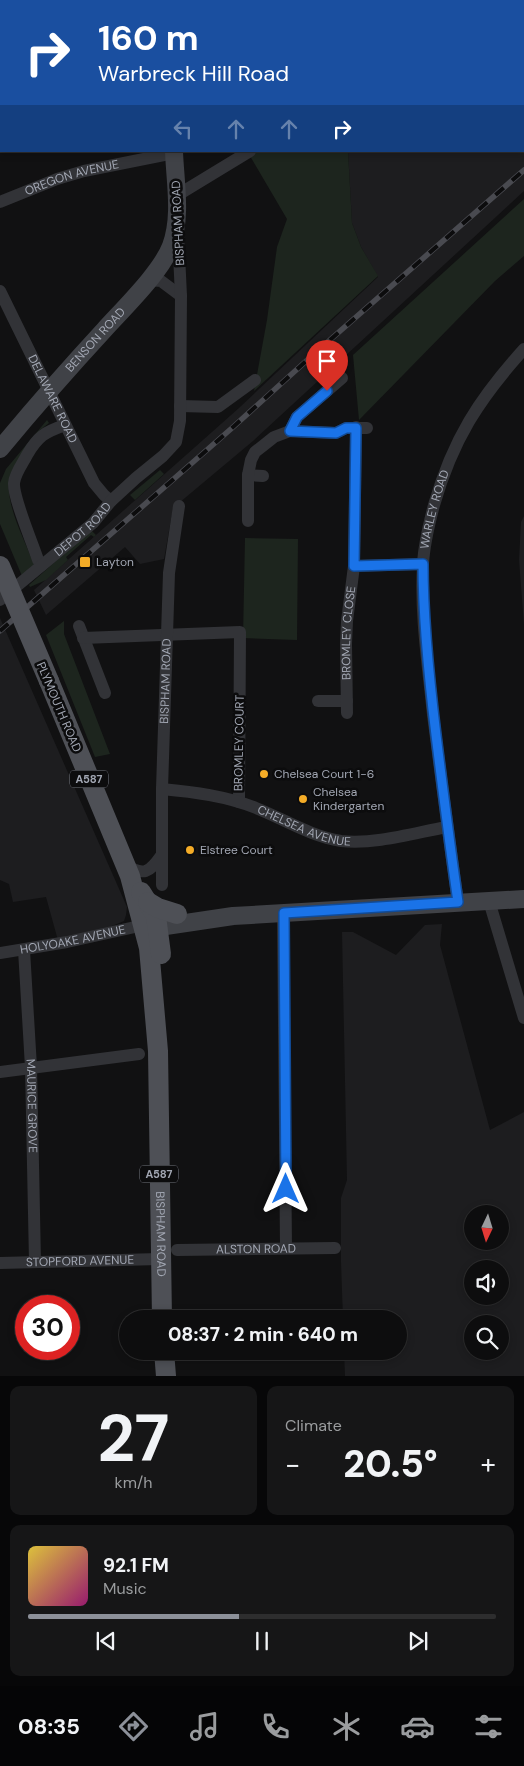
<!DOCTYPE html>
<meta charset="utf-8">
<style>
:root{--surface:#0d0d0e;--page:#161617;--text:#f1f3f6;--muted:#9a9c9e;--line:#2d2d2e;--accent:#8c9099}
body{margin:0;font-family:"DM Sans",sans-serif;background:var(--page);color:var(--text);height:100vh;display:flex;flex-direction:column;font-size:19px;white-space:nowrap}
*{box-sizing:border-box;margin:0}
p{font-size:16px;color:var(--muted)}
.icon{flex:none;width:28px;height:28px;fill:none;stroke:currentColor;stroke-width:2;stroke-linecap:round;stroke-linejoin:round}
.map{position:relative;height:1376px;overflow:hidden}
.sheet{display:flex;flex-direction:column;gap:10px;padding:10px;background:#070708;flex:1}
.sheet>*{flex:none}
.guide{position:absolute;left:0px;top:0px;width:525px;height:152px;box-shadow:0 2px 8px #0003,0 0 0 1px var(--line);background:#1a4fa0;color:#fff;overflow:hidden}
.needle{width:32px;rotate:184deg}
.fabs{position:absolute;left:464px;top:1205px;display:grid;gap:10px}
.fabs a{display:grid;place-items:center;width:45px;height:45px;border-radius:50%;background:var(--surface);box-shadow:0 2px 8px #0003,0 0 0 1px var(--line);font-size:25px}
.speed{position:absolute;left:15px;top:1295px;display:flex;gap:10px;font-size:25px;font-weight:700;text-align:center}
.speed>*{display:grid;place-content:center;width:65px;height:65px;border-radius:50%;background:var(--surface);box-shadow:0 2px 8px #0003,0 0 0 1px var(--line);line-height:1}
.speed .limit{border:8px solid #d22;background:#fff;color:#111}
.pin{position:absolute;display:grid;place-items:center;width:42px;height:42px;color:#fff;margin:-51px -21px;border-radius:50% 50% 50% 0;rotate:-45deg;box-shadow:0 0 5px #0007}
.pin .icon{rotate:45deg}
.me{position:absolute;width:55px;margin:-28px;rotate:0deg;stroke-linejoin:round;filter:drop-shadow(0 0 4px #0008)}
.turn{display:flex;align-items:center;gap:18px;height:105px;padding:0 15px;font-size:22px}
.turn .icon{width:65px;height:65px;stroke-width:2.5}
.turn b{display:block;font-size:35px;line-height:42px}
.lanes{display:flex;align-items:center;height:48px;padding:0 15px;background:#0003;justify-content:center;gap:25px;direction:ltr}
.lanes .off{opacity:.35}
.big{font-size:38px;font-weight:800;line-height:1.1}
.sheet .tile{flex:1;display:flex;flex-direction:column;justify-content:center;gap:8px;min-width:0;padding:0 18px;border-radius:10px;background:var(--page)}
.sheet .dial{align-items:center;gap:0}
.dial b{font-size:65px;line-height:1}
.song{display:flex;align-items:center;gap:15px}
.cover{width:60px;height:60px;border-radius:8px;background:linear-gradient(135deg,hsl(50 70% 55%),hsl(320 70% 35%))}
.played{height:5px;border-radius:2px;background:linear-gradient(90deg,var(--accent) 45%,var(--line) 45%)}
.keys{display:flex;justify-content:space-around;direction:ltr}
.heat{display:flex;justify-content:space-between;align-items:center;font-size:28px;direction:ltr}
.sheet .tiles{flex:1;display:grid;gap:10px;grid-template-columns:1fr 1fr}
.tile:last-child{grid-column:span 2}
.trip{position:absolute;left:119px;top:1310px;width:288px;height:50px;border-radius:25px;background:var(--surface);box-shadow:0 2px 8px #0003,0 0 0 1px var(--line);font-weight:800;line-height:50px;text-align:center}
.dock{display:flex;height:80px;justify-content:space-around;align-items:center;background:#050506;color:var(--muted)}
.dock .icon{width:35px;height:35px}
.dock .active{color:var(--accent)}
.dock b{font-size:22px;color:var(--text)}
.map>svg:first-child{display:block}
</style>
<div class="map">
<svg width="524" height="1376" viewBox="0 0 524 1376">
<rect width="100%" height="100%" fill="#111112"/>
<path fill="#1d1d1f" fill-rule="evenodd" d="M524,46V191L253,441L173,508L164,559L140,564L125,547L46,615L34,590L239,408L378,277L361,247L352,223L348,151H524Z
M524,516V625L519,560L521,522Z
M0,618L127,907L126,915L124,921L83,938L59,944L46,897L13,902L9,884L0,880Z
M442,924L440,945L490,1130L524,1112V1376H345L344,1351H398V1319H343L341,1262V1198L347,1180L342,932H353L396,955L425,925ZM472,1214H500V1241H472ZM472,1269H500V1296H472ZM472,1324H500V1351H472Z"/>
<path fill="#1d251e" d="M258,151H348L352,223L361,247L378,276L254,391L267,320L277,247L287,219L250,156Z
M524,199V256L495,281L359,420L353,355Z
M47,420L49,423L40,430L9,480C6,507 25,540 34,565L22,576L0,524V483L6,469Z
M160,470L164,474L135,500L130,495Z
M91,530L96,535L94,537L91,535L66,557L68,560L46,580L30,587L29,585Z
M245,538L298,539L297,640L243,638Z
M64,621V634L110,754L95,757L46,635Z"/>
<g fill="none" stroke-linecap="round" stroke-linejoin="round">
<g stroke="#323337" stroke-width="12">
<path d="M59,0V1"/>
<path d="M487,0V1"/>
<path d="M176,196L250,151"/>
<path id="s1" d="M0,202L57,179L84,171L174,153"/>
<path d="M149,280L161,281L181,296"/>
<path id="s2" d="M0,291L94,483L104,495L111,501"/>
<path d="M180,406L218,407L255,380"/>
<path d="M290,431L297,417L342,378"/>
<path d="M248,475L263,476"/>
<path d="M248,521V475L251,460L255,452L264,445L274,437L290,431L336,433L346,428H367"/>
<path d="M42,565L38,560C33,544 13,498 14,483C15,473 23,463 27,455C38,436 45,432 65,425"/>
<path d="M354,566L423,564"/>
<path id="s3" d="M0,600L93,523L111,501L136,478L163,456L176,442L180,421L181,296L178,233"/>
<path d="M79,626L105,693"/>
<path d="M83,638L240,632L239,802"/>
<path d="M318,701H347"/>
<path id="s4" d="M347,713L346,644L347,621L354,566L356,427"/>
<path id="s5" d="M162,789C194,792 226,796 256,808C284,819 310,836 341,841C374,845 414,833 447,827"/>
<path d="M125,865C144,876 149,873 161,856"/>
<path id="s6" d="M162,885V789L169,573L179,506"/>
<path d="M489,901L524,1018"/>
<path id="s7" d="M458,902C449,840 441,777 433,715C428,665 420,614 423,564C424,544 429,524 434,505C453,439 479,399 524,349"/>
<path d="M283,913L286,1248"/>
<path id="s8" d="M24,950L31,1067L35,1262"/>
<path id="s9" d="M0,953L67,942L144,925"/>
<path d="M0,1072L139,1054"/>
<path id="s10" d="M177,1250L335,1248"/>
<path id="s11" d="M0,1263L160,1259"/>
</g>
<g stroke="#404247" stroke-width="18">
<path d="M154,0L155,1"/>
<path id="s12" d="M0,449C34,408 69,368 105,329C125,307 161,272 171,246C182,216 175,182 174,151"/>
<path d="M144,925L159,927L233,916L524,899"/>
</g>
<g stroke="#4e5056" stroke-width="20">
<path d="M93,1L96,0"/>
<path d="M0,54L1,53"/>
<path id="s13" d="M49,681L130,876L149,948L158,1051L162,1319"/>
<path d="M141,892L156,916L161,954"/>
<path d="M148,902L158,908L177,914"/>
<path d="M164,1351L166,1376"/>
</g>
<g stroke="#494a50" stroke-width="5.5">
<path id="rail" d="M0,631L232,428L315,353L524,170"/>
</g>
<use href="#rail" stroke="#0c0c0d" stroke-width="4" stroke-dasharray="11" stroke-linecap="butt"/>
<path stroke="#4e5056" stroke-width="20" d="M0,566L49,681"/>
</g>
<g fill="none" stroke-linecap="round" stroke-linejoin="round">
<g stroke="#114b97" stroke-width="12">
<path id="route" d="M286,1189L284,913L458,902C450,847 443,791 436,735C429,678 423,622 423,564L354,566L356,428H346L336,433L290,431L297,417L327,391"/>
</g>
<use href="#route" stroke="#1a73e8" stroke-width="9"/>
</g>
<g fill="#f4ac27" stroke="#0c0c0d" stroke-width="2">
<rect x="79" y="556" width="12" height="12" rx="2.5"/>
<circle cx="264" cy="774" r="5"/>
<circle cx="303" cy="799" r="5"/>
<circle cx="190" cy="850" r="5"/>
</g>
<g text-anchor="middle" stroke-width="5" stroke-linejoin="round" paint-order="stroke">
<g fill="#0c0c0d" stroke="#757881" stroke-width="1">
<rect x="70" y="770.5" width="38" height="17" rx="4"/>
<rect x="140" y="1165.5" width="38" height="17" rx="4"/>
</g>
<g font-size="11" font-weight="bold" fill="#a2a7b3">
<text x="89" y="783">A587</text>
<text x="159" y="1178">A587</text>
</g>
<g font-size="12" fill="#a2a7b3" stroke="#0c0c0d">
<text dy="4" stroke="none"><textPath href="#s1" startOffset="76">OREGON AVENUE</textPath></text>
<text transform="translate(178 223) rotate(-93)" y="4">BISPHAM ROAD</text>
<text dy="4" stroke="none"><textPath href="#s12" startOffset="145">BENSON ROAD</textPath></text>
<text dy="4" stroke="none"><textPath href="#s2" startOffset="120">DELAWARE ROAD</textPath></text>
<text dy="4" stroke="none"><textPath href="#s7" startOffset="396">WARLEY ROAD</textPath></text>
<text dy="4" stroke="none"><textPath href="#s3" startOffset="109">DEPOT ROAD</textPath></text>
<text dy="4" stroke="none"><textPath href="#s4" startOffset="80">BROMLEY CLOSE</textPath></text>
<text dy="4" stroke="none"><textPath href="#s6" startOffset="204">BISPHAM ROAD</textPath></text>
<text transform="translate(59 707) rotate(67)" y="4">PLYMOUTH ROAD</text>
<text transform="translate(239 743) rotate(-89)" y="4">BROMLEY COURT</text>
<text dy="4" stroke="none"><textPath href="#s5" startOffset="148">CHELSEA AVENUE</textPath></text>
<text dy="4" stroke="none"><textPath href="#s9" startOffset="74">HOLYOAKE AVENUE</textPath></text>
<text dy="4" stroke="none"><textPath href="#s8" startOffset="156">MAURICE GROVE</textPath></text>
<text dy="4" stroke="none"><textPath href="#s13" startOffset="572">BISPHAM ROAD</textPath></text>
<text dy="4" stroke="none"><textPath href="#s10" startOffset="79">ALSTON ROAD</textPath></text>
<text dy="4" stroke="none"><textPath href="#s11" startOffset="80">STOPFORD AVENUE</textPath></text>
</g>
<g font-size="12" fill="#a2a7b3" stroke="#0c0c0d" text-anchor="start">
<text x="96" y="566">Layton</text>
<text x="274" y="778">Chelsea Court 1-6</text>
<text x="313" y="796">Chelsea<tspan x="313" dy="14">Kindergarten</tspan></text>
<text x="200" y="854">Elstree Court</text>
</g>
</g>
</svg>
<div class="fabs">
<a><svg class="needle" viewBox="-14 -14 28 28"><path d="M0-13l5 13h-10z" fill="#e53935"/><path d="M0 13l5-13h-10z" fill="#9a9c9e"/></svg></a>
<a><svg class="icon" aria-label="sound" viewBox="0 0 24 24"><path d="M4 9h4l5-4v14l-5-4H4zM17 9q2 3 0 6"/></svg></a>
<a><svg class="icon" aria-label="search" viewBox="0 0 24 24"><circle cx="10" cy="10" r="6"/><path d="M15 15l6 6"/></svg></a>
</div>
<div class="speed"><div class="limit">30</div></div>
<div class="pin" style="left:327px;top:391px;background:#d93025"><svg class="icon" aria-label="arrive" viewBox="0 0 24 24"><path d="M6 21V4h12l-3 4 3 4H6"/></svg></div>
<svg class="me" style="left:286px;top:1189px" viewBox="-20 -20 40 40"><path d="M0-17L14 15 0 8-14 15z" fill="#1a73e8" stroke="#fff" stroke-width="4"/></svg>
<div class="trip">08:37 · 2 min · 640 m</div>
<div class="guide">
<div class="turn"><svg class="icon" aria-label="right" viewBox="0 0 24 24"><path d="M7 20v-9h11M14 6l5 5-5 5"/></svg><div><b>160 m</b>Warbreck Hill Road</div></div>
<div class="lanes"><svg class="icon off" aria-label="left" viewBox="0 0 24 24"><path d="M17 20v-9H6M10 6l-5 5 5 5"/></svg><svg class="icon off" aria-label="ahead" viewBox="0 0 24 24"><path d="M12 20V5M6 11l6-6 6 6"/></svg><svg class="icon off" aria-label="ahead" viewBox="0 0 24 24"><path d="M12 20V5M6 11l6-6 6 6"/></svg><svg class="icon" aria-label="right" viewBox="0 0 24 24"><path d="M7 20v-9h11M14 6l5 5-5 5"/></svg></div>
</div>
</div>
<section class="sheet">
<div class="tiles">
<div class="tile dial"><b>27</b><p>km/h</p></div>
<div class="tile"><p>Climate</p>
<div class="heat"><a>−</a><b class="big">20.5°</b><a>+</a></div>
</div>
<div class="tile">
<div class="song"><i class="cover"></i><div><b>92.1 FM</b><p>Music</p></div></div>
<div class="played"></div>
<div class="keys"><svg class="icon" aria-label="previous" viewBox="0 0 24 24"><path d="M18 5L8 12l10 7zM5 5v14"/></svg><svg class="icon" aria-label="pause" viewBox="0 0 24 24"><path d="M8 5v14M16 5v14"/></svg><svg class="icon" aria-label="next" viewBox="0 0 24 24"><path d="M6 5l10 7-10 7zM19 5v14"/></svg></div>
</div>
</div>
</section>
<nav class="dock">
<b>08:35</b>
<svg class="icon active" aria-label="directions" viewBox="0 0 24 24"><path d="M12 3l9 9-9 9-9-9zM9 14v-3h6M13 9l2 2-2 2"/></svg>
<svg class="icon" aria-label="music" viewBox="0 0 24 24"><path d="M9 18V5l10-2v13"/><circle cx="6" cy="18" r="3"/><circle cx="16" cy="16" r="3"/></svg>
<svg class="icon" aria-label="phone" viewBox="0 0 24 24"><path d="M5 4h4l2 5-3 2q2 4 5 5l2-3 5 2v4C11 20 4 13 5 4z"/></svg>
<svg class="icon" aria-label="climate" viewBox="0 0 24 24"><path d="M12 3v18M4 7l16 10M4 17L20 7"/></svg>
<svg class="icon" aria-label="car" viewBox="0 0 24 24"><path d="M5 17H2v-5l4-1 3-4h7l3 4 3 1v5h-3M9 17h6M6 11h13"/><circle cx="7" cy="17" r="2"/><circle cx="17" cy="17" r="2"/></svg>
<svg class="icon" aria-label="filters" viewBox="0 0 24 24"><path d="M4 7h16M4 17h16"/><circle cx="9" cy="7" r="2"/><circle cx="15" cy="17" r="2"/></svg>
</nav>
